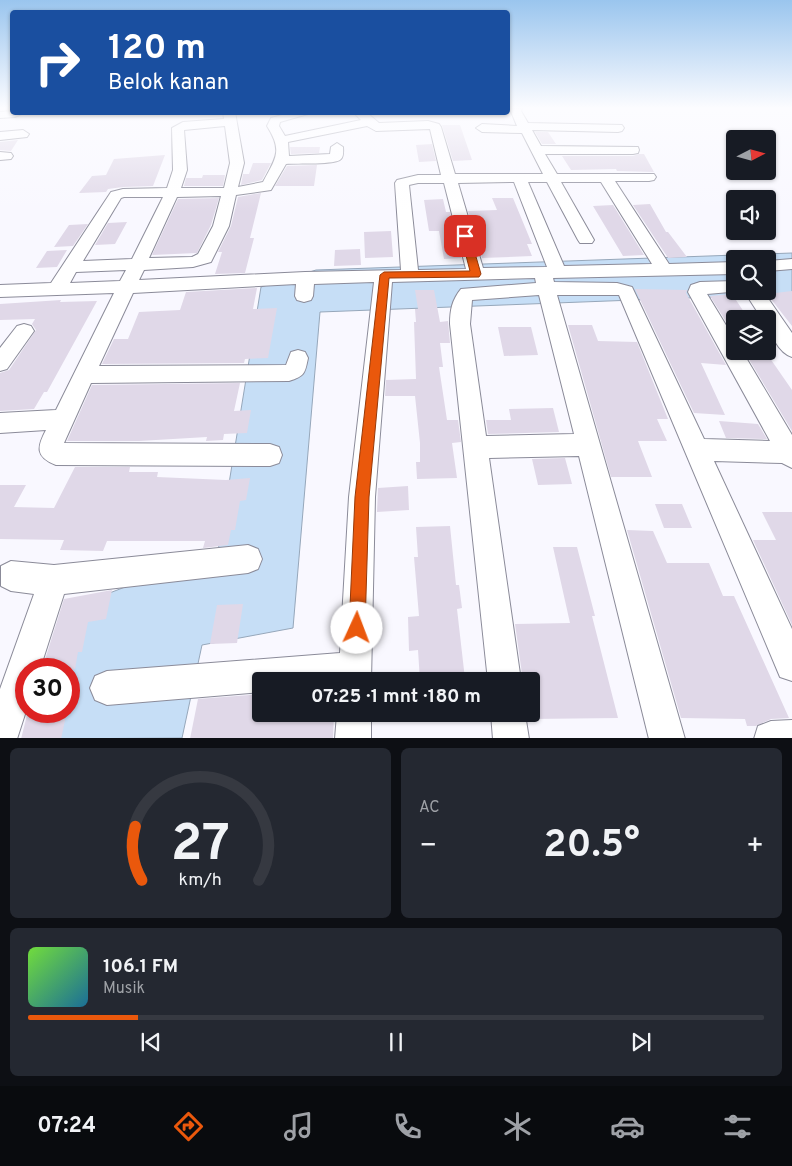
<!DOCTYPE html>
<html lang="id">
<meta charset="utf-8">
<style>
:root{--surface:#171b24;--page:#242831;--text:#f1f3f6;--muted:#9ea1a6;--line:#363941;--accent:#ea580c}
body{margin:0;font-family:Overpass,sans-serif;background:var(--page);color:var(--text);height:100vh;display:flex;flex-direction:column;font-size:19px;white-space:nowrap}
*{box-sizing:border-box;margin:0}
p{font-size:16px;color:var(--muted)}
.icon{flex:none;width:28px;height:28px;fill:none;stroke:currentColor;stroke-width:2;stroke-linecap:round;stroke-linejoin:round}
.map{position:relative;height:738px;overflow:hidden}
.sheet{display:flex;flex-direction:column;gap:10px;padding:10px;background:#0d0f14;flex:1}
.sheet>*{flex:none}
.top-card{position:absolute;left:10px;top:10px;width:500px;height:105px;border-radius:5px;box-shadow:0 1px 4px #0004;background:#1a4fa0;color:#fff;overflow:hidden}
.needle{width:32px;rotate:84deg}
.controls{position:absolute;left:726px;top:130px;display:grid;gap:10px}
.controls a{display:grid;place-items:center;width:50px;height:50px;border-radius:5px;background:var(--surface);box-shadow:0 1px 4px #0004;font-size:25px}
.speed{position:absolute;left:15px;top:658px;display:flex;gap:10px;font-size:25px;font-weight:700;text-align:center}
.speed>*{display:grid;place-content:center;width:65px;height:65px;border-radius:50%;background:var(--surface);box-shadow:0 1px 4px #0004;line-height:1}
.speed .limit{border:8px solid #d22;background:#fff;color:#111}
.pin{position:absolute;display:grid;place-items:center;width:42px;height:42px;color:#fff;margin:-21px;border-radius:10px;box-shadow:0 2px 8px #0006}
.me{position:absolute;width:55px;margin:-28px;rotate:2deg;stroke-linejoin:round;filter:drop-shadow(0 0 4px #0008)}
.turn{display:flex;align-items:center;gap:18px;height:105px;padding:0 15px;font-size:22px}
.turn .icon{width:65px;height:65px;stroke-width:2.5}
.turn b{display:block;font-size:35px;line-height:42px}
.big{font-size:38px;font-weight:700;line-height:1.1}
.sheet .card{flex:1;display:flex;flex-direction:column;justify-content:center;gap:8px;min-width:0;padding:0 18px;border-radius:8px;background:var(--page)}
.sheet .dial{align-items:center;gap:0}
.dial svg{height:130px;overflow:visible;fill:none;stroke:var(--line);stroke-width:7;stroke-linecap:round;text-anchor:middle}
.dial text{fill:var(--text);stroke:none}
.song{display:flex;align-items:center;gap:15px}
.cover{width:60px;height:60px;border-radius:8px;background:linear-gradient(135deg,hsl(100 70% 55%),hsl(200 70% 35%))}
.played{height:5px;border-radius:2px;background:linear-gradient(90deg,var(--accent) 15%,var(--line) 15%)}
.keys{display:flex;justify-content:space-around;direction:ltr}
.heat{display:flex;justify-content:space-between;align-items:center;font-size:28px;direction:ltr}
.sheet .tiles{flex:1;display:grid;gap:10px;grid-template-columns:1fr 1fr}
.card:last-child{grid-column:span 2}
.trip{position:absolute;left:252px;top:672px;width:288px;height:50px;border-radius:5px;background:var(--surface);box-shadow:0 1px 4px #0004;font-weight:700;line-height:50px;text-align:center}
.menu{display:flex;height:80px;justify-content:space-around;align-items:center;background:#090b0e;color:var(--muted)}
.menu .icon{width:35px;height:35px}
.menu .on{color:var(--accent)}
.menu b{font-size:22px;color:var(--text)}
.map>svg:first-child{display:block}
</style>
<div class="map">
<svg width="792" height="739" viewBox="0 0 792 739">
<rect width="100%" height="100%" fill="#f9f8ff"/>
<path fill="#c6def6" stroke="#96a7ba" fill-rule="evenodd" d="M792,253V294L320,312L293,628L202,645L182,738L37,739L45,711H69V669L76,606L218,551L261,287L316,270ZM735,259H768V291H735Z"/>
<path fill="#e0d8e8" d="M442,125H460L472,160L453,161Z
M535,132H548L556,144H542Z
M18,140L11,151L0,150V142Z
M432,144L436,161L419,162L416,145Z
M290,147H320L319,153L291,154Z
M639,154H644L654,172L617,171L616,169L571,170L562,156H633Z
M165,155L153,186L123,187L108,189L106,192L79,193L92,176L106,175L114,159Z
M253,163H271L262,180L241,185L243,174H249Z
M317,165L314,186H275L287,166Z
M203,175H225L223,186H184L186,178H202Z
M261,193L250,238H254L245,273L215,274L222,252H218L231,226L238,197Z
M219,198L211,225L197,253L152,255L178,199Z
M492,198H513L532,244H527L532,256L482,258L468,211L497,210Z
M443,199L446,212H450L461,258L444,259L439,231H429L424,200Z
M650,204L666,232H668L687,257L668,258L633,205Z
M613,205L644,255L623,256L593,206Z
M127,222L115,244L95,245L108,223Z
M88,224L73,246L54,247L69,225Z
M391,231L393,257L365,258L364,232Z
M360,249L361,265L334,266L335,250Z
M67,250L57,267L36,268L47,251Z
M257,288L253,309L277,308L268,358L245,359L244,363L102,364L114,339H128L139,312L180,310L186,292Z
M635,289L687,290L686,293L726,365L701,363L725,415L694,413Z
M415,290H434L440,322L448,321L450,343H440L443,367H439L447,420H458L461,442L452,443L457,478L417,479L416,462H420V443L415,396H385L386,380L416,379L414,322H416L415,309H418Z
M792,291V326L767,294Z
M732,294L748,318H735V336L710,296Z
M61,300L60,302L97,301L47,392H44L34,409L0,411V373L9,370L36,330L32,324L35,319L0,320V304Z
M568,325H592L598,341L637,342L668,419H657L667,441H638L652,477H611Z
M498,327H531L538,355L504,356Z
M744,351H765L792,390V431Z
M240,383L234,411L251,410L247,433L224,434L223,440L206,441L207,437L139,441H67L92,385Z
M553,408L559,432L488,434L486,420H511L509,409Z
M719,421L758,424L767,439L726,438Z
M565,458L572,484L538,485L532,459Z
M75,467H130L129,472H158L157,477L226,480L250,478L246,500L240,501L235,530H231L228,545L203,548L205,541H107L103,551L60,550L64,540L0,539V485H26L14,507L54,508Z
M408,486L409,510L377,512L378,488Z
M655,504H682L692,528H664Z
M762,512H792V625L753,540H776Z
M450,526L456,585H459L462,608L457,609L465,679L420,681L418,650L409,651L408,617L419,616L414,557H418L416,527Z
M627,530L653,531L667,563H709L723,596H734L789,718L771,719L756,726H747L745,719L681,718Z
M553,547H577L595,616H592L618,718L531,719V681H523L515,624L570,623Z
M112,590L106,619L88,622L82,652H78L75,669H42L64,599Z
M243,604L237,643L210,644L217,605Z
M261,694V714H334L333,739H190L198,699Z
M28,711H67L61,739H21Z"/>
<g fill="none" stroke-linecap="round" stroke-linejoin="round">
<g stroke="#8b8b99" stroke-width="2">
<path id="street" d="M510,109H522L521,111L528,123L622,125L624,128L622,131L618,132L532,130L541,146L638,147L639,150L638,153L633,154H545L557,174H654L656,177L654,180L649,181H615L669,264L735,262V274L553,278L554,282L617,283L632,287L704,439L770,441L688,292L691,285L700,282L735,281V291H741L707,294L735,340V351H742L792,435V468L782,463L714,461L792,629V681L780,677L619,295H557L685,739H649L579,456L489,458L521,681H488L450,324C450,310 452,300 461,289L536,283L535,278L392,282L375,497L371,681H261V692L107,705L95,700L90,688L95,676L107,671L340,653L349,497L374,282L314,284L313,296L311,300L304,302L297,300L295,296L296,284L133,293L99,366L286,365L291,352L298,350L305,352L308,358C305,373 305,376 289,381L91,383L64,443L270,444L279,447L282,455L279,463L270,466L56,465C35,457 37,447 46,430L0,433V413L56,410L114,293L0,297V285L51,283L111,192L123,189L167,188L173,170L172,128L183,122L224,119L223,112H235L244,163L238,187L263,182C276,158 283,151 267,126L271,118L293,112H315L280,122L279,126L285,136L361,120L353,112H366L379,123L428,121L439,124L441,127L455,174H543L522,133L482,132L476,128L482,124L517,126ZM225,126L230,163L224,188H181L187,170L184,130ZM367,126L376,131L430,129L441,175H418L397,180L395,183L401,270L305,272L139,280L144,270L193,267L211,262L229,226L236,195L271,190L286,164C296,163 337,165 341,159C344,156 343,150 343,147L337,143L331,147L330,154L289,156L288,142ZM514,182L547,267L483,268L458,183ZM528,182H547L578,240L580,243H592L594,240L561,182H601L652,264L564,266ZM418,183H444L466,269L418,270L409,185ZM221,196L213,226L198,254L192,257L149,258L177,197ZM124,197H163L132,259L83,261L121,198ZM126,270L120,281L70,283L76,272ZM539,295L574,434L486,436L470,324L472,300Z
M12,111V112L21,114L15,117L0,118V112Z
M23,130L29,134L27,137L0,140V132Z
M0,152L11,153L13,156L11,159L0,160Z
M792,259V269L768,271V261Z
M744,291H763L792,333V357C779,353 768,332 768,319H762Z
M24,324L31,326L34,331L7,369L0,371V348L17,326Z
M248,545L258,549L262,559L258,569L248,573L64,594L40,669H26V711L17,739H0V689L34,594L11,591L1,586V566L11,561L54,565Z
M337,714H371V739H335Z
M491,714H525L529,739H493Z
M792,720V739H754L758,726L771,721Z"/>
</g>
<use href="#street" fill="#fff" fill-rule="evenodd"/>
</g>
<linearGradient id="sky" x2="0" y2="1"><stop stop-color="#9ac5ee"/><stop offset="0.51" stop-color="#fcfcff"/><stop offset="1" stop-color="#fcfcff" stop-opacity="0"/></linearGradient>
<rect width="792" height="212" fill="url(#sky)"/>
<path fill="#ea580c" stroke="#983908" d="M465,234L470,236L481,274L479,277L389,278L369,497L365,628L363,634L357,636L351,634L349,628L355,497L380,275L384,272L470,271L461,236Z"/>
</svg>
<div class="controls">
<a><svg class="needle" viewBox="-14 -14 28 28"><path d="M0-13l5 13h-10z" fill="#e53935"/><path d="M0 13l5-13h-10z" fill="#9ea1a6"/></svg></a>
<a><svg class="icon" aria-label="sound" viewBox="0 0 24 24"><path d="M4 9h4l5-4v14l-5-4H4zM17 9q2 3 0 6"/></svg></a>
<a><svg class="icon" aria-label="search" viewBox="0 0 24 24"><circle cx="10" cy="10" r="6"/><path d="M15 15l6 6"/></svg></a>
<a><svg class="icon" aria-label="layers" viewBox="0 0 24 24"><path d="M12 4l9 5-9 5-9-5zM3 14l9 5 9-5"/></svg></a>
</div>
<div class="speed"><div class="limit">30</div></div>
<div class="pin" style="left:465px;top:236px;background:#d93025"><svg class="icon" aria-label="arrive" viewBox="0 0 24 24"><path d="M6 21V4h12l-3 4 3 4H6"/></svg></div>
<svg class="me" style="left:357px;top:628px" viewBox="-20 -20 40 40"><circle r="19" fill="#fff"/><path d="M0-13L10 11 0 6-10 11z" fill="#ea580c"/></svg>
<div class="trip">07:25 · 1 mnt · 180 m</div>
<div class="top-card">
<div class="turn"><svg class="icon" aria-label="right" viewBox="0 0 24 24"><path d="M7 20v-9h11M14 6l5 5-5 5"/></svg><div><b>120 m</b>Belok kanan</div></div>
</div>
</div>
<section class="sheet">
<div class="tiles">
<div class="card dial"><svg viewBox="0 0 100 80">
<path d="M14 69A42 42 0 1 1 86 69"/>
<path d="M14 69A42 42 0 0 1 10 36" stroke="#ea580c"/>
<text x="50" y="56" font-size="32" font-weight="700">27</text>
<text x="50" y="72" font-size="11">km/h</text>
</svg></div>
<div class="card"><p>AC</p>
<div class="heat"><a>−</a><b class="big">20.5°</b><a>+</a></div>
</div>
<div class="card">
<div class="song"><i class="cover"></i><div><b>106.1 FM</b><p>Musik</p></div></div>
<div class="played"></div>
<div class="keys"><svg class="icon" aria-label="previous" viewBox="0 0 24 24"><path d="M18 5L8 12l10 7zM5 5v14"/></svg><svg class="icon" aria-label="pause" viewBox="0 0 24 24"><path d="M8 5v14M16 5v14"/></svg><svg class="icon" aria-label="next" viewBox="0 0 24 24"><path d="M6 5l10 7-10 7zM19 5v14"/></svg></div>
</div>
</div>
</section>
<nav class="menu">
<b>07:24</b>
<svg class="icon on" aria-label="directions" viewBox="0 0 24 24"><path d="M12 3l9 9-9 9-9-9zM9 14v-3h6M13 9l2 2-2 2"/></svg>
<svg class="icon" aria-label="music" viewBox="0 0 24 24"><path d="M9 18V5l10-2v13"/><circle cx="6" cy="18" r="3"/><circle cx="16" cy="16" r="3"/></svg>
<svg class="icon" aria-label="phone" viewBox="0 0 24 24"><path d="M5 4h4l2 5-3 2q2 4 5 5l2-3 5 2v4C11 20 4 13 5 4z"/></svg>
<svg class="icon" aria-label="climate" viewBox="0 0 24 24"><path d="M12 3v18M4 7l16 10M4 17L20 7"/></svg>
<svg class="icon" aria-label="car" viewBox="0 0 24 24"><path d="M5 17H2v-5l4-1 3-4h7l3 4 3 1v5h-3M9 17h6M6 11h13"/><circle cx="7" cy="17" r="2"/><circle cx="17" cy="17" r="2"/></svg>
<svg class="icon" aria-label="filters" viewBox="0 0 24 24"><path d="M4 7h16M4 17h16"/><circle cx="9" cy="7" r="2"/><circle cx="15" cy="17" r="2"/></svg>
</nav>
